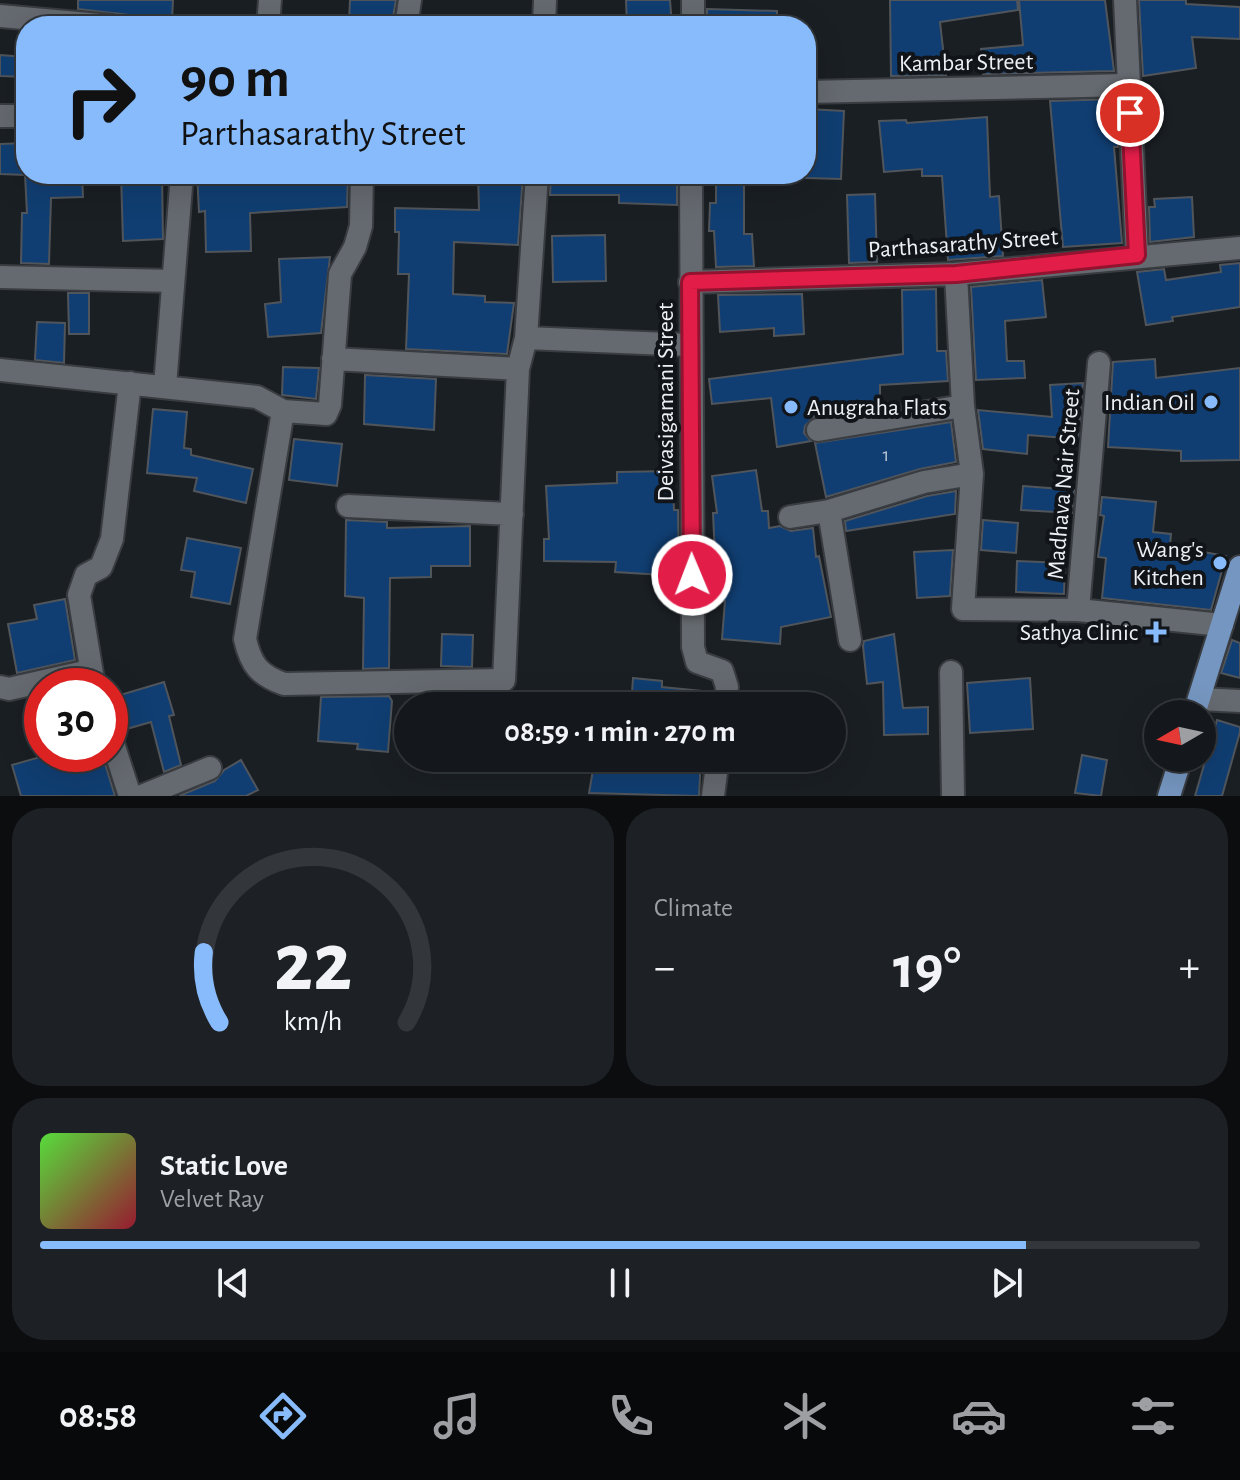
<!DOCTYPE html>
<meta charset="utf-8">
<style>
:root{--surface:#14171b;--page:#1d2024;--text:#f1f3f6;--muted:#9d9fa3;--line:#33363a;--accent:#87bbfb}
body{margin:0;font-family:"Alegreya Sans",sans-serif;background:var(--page);color:var(--text);height:100vh;display:flex;flex-direction:column;font-size:30px;white-space:nowrap}
*{box-sizing:border-box;margin:0}
p{font-size:26px;color:var(--muted)}
.icon{flex:none;width:44px;height:44px;fill:none;stroke:currentColor;stroke-width:2;stroke-linecap:round;stroke-linejoin:round}
.map{position:relative;height:796px;overflow:hidden}
.side{display:flex;flex-direction:column;gap:12px;padding:12px;background:#0b0d0f;flex:1}
.side>*{flex:none}
.hud{position:absolute;left:16px;top:16px;width:800px;height:168px;border-radius:32px;box-shadow:0 8px 32px #0002,0 0 0 2px var(--line);background:#87bbfb;color:#111;overflow:hidden}
.needle{width:52px;rotate:261deg}
.fabs{position:absolute;left:1144px;top:700px;display:grid;gap:16px}
.fabs a{display:grid;place-items:center;width:72px;height:72px;border-radius:50%;background:var(--surface);box-shadow:0 8px 32px #0002,0 0 0 2px var(--line);font-size:40px}
.speed{position:absolute;left:24px;top:668px;display:flex;gap:16px;font-size:40px;font-weight:700;text-align:center}
.speed>*{display:grid;place-content:center;width:104px;height:104px;border-radius:50%;background:var(--surface);box-shadow:0 8px 32px #0002,0 0 0 2px var(--line);line-height:1}
.speed .limit{border:12px solid #d22;background:#fff;color:#111}
.pin{position:absolute;display:grid;place-items:center;width:68px;height:68px;color:#fff;margin:-34px;border:4px solid #fff;border-radius:50%;box-shadow:0 2px 8px #0007}
.me{position:absolute;width:88px;margin:-44px;rotate:359deg;stroke-linejoin:round;filter:drop-shadow(0 0 6px #0008)}
.turn{display:flex;align-items:center;gap:28px;height:168px;padding:0 32px;font-size:36px}
.turn .icon{width:104px;height:104px;stroke-width:2.5}
.turn b{display:block;font-size:56px;line-height:68px}
.big{font-size:60px;font-weight:700;line-height:1.1}
.side .tile{flex:1;display:flex;flex-direction:column;justify-content:center;gap:12px;min-width:0;padding:0 28px;border-radius:32px;background:var(--page)}
.side .dial{align-items:center;gap:0}
.dial svg{height:208px;overflow:visible;fill:none;stroke:var(--line);stroke-width:7;stroke-linecap:round;text-anchor:middle}
.dial text{fill:var(--text);stroke:none}
.song{display:flex;align-items:center;gap:24px}
.cover{width:96px;height:96px;border-radius:12px;background:linear-gradient(135deg,hsl(110 70% 55%),hsl(350 70% 35%))}
.played{height:8px;border-radius:4px;background:linear-gradient(90deg,var(--accent) 85%,var(--line) 85%)}
.keys{display:flex;justify-content:space-around;direction:ltr}
.heat{display:flex;justify-content:space-between;align-items:center;font-size:44px;direction:ltr}
.side .tiles{flex:1;display:grid;gap:12px;grid-template-columns:1fr 1fr}
.tile:last-child{grid-column:span 2}
.trip{position:absolute;left:394px;top:692px;width:452px;height:80px;border-radius:40px;background:var(--surface);box-shadow:0 8px 32px #0002,0 0 0 2px var(--line);font-weight:700;line-height:80px;text-align:center}
.tabs{display:flex;height:128px;justify-content:space-around;align-items:center;background:#08090b;color:var(--muted)}
.tabs .icon{width:56px;height:56px}
.tabs .selected{color:var(--accent)}
.tabs b{font-size:36px;color:var(--text)}
.map>svg:first-child{display:block}
</style>
<div class="map">
<svg width="1240" height="796" viewBox="0 0 1240 796">
<rect width="100%" height="100%" fill="#1a1f24"/>
<path fill="#103e72" stroke="#50555b" stroke-width="2" d="M78,0H173L172,20L78,9Z
M350,0H396L392,23L349,21Z
M626,0H670L672,26H627Z
M890,0H1017L1018,10L940,22L946,75L891,76Z
M1019,0H1105L1114,71L983,74L981,49L1023,45Z
M1139,0H1186V4L1240,7V39L1192,37L1196,68L1143,76Z
M707,9L777,11V26H707Z
M0,55L26,57V77L0,76Z
M1116,99L1118,147H1114L1122,243L1063,247L1050,101Z
M808,109L844,111L841,179L806,178Z
M987,117L990,197L999,196L1003,256L948,260L942,176H922V169L884,172L879,121L906,120L907,123Z
M26,143V174H82L83,197L51,198L49,264L21,263L22,213H27L25,175L0,174V144Z
M121,174H162L163,239L123,241Z
M197,174H348L347,207L250,213L251,251L206,252L205,211L199,212Z
M478,174H523L518,245L454,242L453,294L485,296V302L514,303L507,354L406,349L409,274H398L399,232H395V208L479,210Z
M551,174H677V205L619,203V195H550Z
M716,174H744V234H752L754,266L716,267L714,231H709L710,203H716Z
M875,194L877,262L849,263L847,195Z
M1192,197L1194,237L1150,242L1149,207H1155L1154,199Z
M605,235L606,281L553,282L552,236Z
M330,257L321,333L268,337L265,304L281,302L279,259Z
M1240,263V307L1172,317L1173,321L1146,325L1137,272L1164,269L1166,280L1221,272L1220,265Z
M1042,280L1046,317L1005,321L1007,361H1024L1025,378L976,380L971,287Z
M936,289L937,351H946L948,381L880,385V402L895,403L815,416L805,426L804,433L811,441L777,447L771,398L712,404L709,379L903,354L902,290Z
M68,293H89V334H69Z
M802,294L804,334L774,336V328L720,332L718,295Z
M37,322L65,323L64,363L35,360Z
M1155,359L1156,378L1240,368V460L1181,461V451L1108,447L1113,362Z
M283,367L319,368L316,399L282,395Z
M365,375L436,379L434,430L364,424Z
M1083,383L1078,439L1028,435L1027,454L983,449L978,410L1052,417L1050,385Z
M153,409L187,412L184,448L191,449V455L253,469L246,503L194,491L197,478L147,473Z
M951,422L956,462L920,469L826,497L815,443Z
M294,439L342,444L337,486L289,480Z
M756,470L762,511H768L769,528L780,526L791,531L813,528L816,557L819,556L831,617L781,627L780,644L722,639L725,601L709,602L707,556H715L713,513H717L712,476Z
M672,471L674,510H678L679,576L615,572L616,562L544,561V539H549L546,486L617,483V472Z
M1023,486L1074,490L1072,513L1021,510Z
M956,491L955,514L846,531L845,521L927,496Z
M1102,497L1156,502L1153,532L1171,534L1170,546L1226,556L1211,610L1102,598L1106,558L1098,557L1104,516L1100,515Z
M346,520L387,522V528L470,526V566H431V577L390,578L389,668L363,669L364,598L345,596Z
M983,520L1018,523L1016,553L981,550Z
M187,538L241,548L230,604L191,597L195,572L181,570Z
M953,550L950,596L917,598L914,552Z
M1017,561L1065,563L1064,594L1016,592Z
M65,599L75,660L17,673L8,624L37,619L34,605Z
M442,634L473,635L472,667L441,666Z
M894,634L903,708L928,707V734L884,735L883,682L867,684L863,646L864,641Z
M1232,640L1240,643V678L1221,673Z
M633,678L662,681V687L712,692L711,706H631Z
M1030,678L1033,729L970,733L967,683Z
M164,682L174,715L169,716L181,765L164,772L151,722L123,730L119,723L110,720V698Z
M389,696L392,701L388,752L357,749L358,744L318,741L321,697Z
M1217,720L1240,727V732L1222,796H1195Z
M51,754H102L115,796H21L12,765Z
M1082,755L1107,760L1101,796L1075,793Z
M595,758H701L699,796L589,793Z
M241,760L258,790L246,796H179L215,781L224,770Z"/>
<g fill="none" stroke-linecap="round" stroke-linejoin="round">
<g stroke="#393c40" stroke-width="26">
<path id="minor" d="M1125,0L1137,255
M0,16L111,26
M268,26L270,0
M406,26L410,0
M544,26L545,0
M693,26V0
M806,92L1128,85
M0,116H26
M691,174L693,647L697,662L722,671L727,687L725,706
M956,274L963,406L972,474L963,609L1078,610L1222,625
M0,277L173,281
M690,282L956,274L1240,248
M526,338L691,345
M333,359L518,369
M0,370L257,397L283,411L326,414L330,405L340,274L355,247L361,226L362,174
M165,386L182,174
M283,411L245,639C251,665 259,675 284,684L504,680L518,369L526,338L537,174
M818,430L963,406
M348,506L512,514
M790,517L829,511
M1078,610L1099,363
M850,640L829,511L924,482L972,474
M951,672L953,796
M94,686L79,595L86,575L101,567L112,539L130,383
M0,687L9,689L89,671
M1199,699L1240,701
M110,734L130,796
M142,796L210,768
M713,796L718,758"/>
</g>
<g stroke="#393c40" stroke-width="26">
<path id="primary" d="M1194,714L1240,567
M1169,796L1181,758"/>
</g>
<use href="#minor" stroke="#656a70" stroke-width="22"/>
<use href="#primary" stroke="#7596c0" stroke-width="22"/>
</g>
<g fill="none" stroke-linecap="round" stroke-linejoin="round">
<g stroke="#92132f" stroke-width="20">
<path id="route" d="M692,575L690,282L956,274L1137,255L1130,113"/>
</g>
<use href="#route" stroke="#e11d48" stroke-width="14"/>
</g>
<g fill="#87bbfb" stroke="#11151a" stroke-width="3">
<circle cx="1211" cy="402" r="8"/>
<circle cx="791" cy="407" r="8"/>
<circle cx="1220" cy="563" r="8"/>
<path d="M1152 620h8v8h8v8h-8v8h-8v-8h-8v-8h8z"/>
</g>
<g text-anchor="middle" stroke-width="8" stroke-linejoin="round" paint-order="stroke">
<g font-size="20" fill="#b6c4d4">
<text x="886" y="461">1</text>
</g>
<g font-size="24" fill="#edf0f4" stroke="#11151a">
<text transform="translate(966 62) rotate(-1)" y="8">Kambar Street</text>
<text transform="translate(963 243) rotate(-4)" y="8">Parthasarathy Street</text>
<text transform="translate(665 402) rotate(-90)" y="8">Deivasigamani Street</text>
<text transform="translate(1063 484) rotate(-85)" y="8">Madhava Nair Street</text>
</g>
<g font-size="24" fill="#edf0f4" stroke="#11151a" text-anchor="end">
<text x="1195" y="410">Indian Oil</text>
<text x="807" y="415" text-anchor="start">Anugraha Flats</text>
<text x="1204" y="557">Wang's<tspan x="1204" dy="28">Kitchen</tspan></text>
<text x="1138" y="640">Sathya Clinic</text>
</g>
</g>
</svg>
<div class="fabs">
<a><svg class="needle" viewBox="-14 -14 28 28"><path d="M0-13l5 13h-10z" fill="#e53935"/><path d="M0 13l5-13h-10z" fill="#9d9fa3"/></svg></a>
</div>
<div class="speed"><div class="limit">30</div></div>
<div class="pin" style="left:1130px;top:113px;background:#d93025"><svg class="icon" aria-label="arrive" viewBox="0 0 24 24"><path d="M6 21V4h12l-3 4 3 4H6"/></svg></div>
<svg class="me" style="left:692px;top:575px" viewBox="-20 -20 40 40"><circle r="17" fill="#e11d48" stroke="#fff" stroke-width="3"/><path d="M0-11L8 9 0 5-8 9z" fill="#fff"/></svg>
<div class="trip">08:59 · 1 min · 270 m</div>
<div class="hud">
<div class="turn"><svg class="icon" aria-label="right" viewBox="0 0 24 24"><path d="M7 20v-9h11M14 6l5 5-5 5"/></svg><div><b>90 m</b>Parthasarathy Street</div></div>
</div>
</div>
<section class="side">
<div class="tiles">
<div class="tile dial"><svg viewBox="0 0 100 80">
<path d="M14 69A42 42 0 1 1 86 69"/>
<path d="M14 69A42 42 0 0 1 8 42" stroke="#87bbfb"/>
<text x="50" y="56" font-size="32" font-weight="700">22</text>
<text x="50" y="72" font-size="11">km/h</text>
</svg></div>
<div class="tile"><p>Climate</p>
<div class="heat"><a>−</a><b class="big">19°</b><a>+</a></div>
</div>
<div class="tile">
<div class="song"><i class="cover"></i><div><b>Static Love</b><p>Velvet Ray</p></div></div>
<div class="played"></div>
<div class="keys"><svg class="icon" aria-label="previous" viewBox="0 0 24 24"><path d="M18 5L8 12l10 7zM5 5v14"/></svg><svg class="icon" aria-label="pause" viewBox="0 0 24 24"><path d="M8 5v14M16 5v14"/></svg><svg class="icon" aria-label="next" viewBox="0 0 24 24"><path d="M6 5l10 7-10 7zM19 5v14"/></svg></div>
</div>
</div>
</section>
<nav class="tabs">
<b>08:58</b>
<svg class="icon selected" aria-label="directions" viewBox="0 0 24 24"><path d="M12 3l9 9-9 9-9-9zM9 14v-3h6M13 9l2 2-2 2"/></svg>
<svg class="icon" aria-label="music" viewBox="0 0 24 24"><path d="M9 18V5l10-2v13"/><circle cx="6" cy="18" r="3"/><circle cx="16" cy="16" r="3"/></svg>
<svg class="icon" aria-label="phone" viewBox="0 0 24 24"><path d="M5 4h4l2 5-3 2q2 4 5 5l2-3 5 2v4C11 20 4 13 5 4z"/></svg>
<svg class="icon" aria-label="climate" viewBox="0 0 24 24"><path d="M12 3v18M4 7l16 10M4 17L20 7"/></svg>
<svg class="icon" aria-label="car" viewBox="0 0 24 24"><path d="M5 17H2v-5l4-1 3-4h7l3 4 3 1v5h-3M9 17h6M6 11h13"/><circle cx="7" cy="17" r="2"/><circle cx="17" cy="17" r="2"/></svg>
<svg class="icon" aria-label="filters" viewBox="0 0 24 24"><path d="M4 7h16M4 17h16"/><circle cx="9" cy="7" r="2"/><circle cx="15" cy="17" r="2"/></svg>
</nav>
